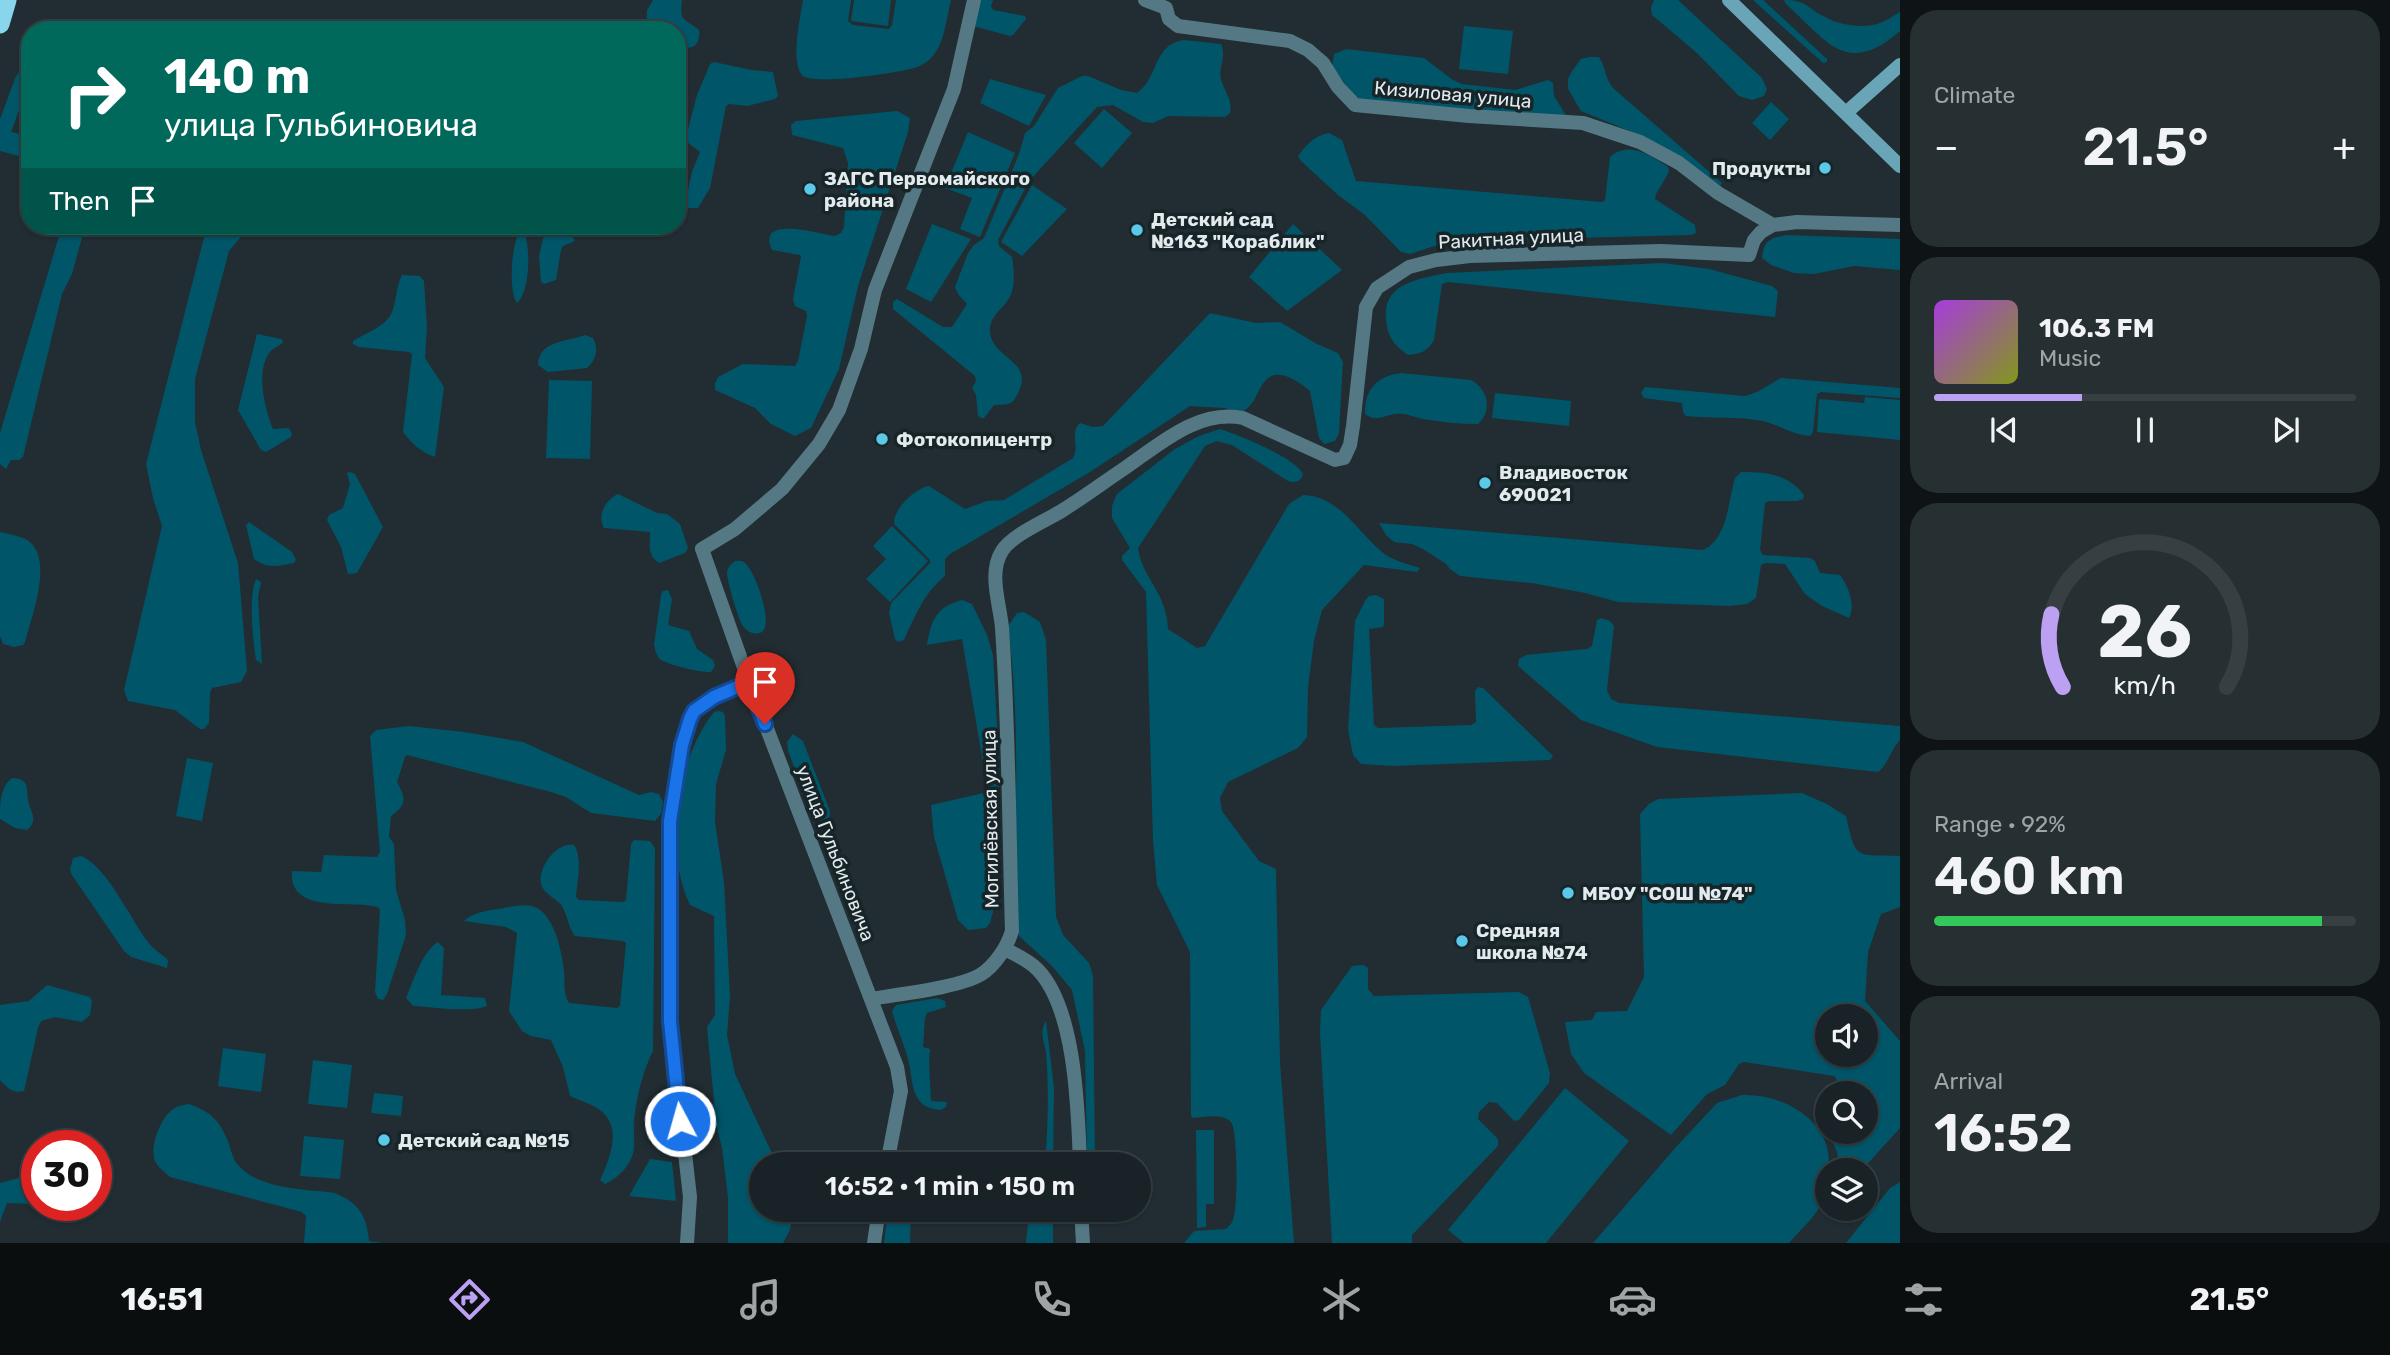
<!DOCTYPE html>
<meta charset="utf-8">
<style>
:root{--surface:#192226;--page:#262f32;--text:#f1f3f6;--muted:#9fa4a7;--line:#373f43;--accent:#bca0f2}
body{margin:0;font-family:Rubik,sans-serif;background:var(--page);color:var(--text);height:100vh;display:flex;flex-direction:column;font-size:26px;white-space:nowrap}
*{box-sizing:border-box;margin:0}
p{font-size:23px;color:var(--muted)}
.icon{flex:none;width:38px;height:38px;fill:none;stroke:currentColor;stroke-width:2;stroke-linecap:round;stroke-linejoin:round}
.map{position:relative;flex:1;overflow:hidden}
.side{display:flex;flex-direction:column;gap:10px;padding:10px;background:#0e1315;width:490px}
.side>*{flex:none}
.top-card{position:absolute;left:21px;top:21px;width:665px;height:214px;border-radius:28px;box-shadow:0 2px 5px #0004,0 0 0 2px var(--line);background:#00695c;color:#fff;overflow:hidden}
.controls{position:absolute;left:1815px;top:1004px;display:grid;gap:14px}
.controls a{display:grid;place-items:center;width:63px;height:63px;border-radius:50%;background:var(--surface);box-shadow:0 2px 5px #0004,0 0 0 2px var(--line);font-size:35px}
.speed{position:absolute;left:21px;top:1130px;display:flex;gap:14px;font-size:35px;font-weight:700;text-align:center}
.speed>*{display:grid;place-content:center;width:91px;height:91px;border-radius:50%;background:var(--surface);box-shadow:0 2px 5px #0004,0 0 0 2px var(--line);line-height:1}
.speed .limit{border:10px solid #d22;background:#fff;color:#111}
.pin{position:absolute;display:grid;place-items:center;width:60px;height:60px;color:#fff;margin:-72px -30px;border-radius:50% 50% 50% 0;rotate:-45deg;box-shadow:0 0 7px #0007}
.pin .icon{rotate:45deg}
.me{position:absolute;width:77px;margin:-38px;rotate:354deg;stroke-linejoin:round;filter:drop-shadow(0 0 5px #0008)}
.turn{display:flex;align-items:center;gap:24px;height:147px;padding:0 28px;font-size:32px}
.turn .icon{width:91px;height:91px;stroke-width:2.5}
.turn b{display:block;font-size:49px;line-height:60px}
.then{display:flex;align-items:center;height:66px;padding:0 28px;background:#0003;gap:14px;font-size:26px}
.big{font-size:52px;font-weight:600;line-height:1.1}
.side .card{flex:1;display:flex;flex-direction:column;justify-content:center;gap:10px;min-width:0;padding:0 24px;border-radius:28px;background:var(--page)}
.side .dial{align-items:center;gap:0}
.dial svg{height:182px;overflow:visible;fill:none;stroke:var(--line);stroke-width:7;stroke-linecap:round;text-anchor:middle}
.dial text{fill:var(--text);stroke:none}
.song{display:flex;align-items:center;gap:21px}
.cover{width:84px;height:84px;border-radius:10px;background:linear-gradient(135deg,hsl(280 70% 55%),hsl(70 70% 35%))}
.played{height:7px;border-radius:4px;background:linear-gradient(90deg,var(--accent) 35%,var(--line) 35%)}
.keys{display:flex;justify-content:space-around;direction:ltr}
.heat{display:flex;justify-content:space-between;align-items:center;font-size:38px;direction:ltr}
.charge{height:10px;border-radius:5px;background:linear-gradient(90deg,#34c759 92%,var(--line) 0)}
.trip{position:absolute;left:749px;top:1152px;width:402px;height:70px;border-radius:35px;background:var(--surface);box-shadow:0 2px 5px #0004,0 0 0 2px var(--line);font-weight:600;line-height:70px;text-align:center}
.dock{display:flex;height:112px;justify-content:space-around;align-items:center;background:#0a0e0f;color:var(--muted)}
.dock .icon{width:49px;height:49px}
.dock .selected{color:var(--accent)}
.dock b{font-size:32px;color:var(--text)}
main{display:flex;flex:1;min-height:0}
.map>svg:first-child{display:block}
</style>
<main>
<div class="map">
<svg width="1900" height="1243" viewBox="0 0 1900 1243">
<rect width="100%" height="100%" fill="#212d32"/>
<path fill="#005568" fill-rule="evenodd" d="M653,0H682C679,23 685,18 699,30C701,45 691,53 677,44V30H646L647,10Z
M803,0H851L848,21L853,25L889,29L892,25L896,0H951C946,19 945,46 929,60C924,64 917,68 910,69C894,73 808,87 801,74C791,57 800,19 803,0Z
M854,0H891L888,26L851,21Z
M974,0H993L991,6L993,10L1025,16L1026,19L1013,35L1010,36L973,26Z
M1654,0H1678L1762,78L1767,89L1764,96L1752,100L1739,96L1697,53L1652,15L1651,8Z
M1753,0H1763L1827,59V62L1823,63Z
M1784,0C1808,0 1806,8 1825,17C1839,25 1864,29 1880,23C1887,21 1894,15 1900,12V31C1846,78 1827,41 1785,3Z
M1464,26L1513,31L1508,74L1459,69Z
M1184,40L1221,44C1227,57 1218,67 1221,79C1224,91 1233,100 1230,113L1225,117L1168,116L1153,123L1143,122L1113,105L1097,107L1029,181L998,240L999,246L1012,257C1014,270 1016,289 1008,300C1002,309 992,315 990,327C987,358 1034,359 1019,391C1012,407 1008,404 994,405L984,418H981L978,416L976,395L972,388L976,381L975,376L893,309V302L897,299L943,327H952L967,304L958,294L955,287L968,253L974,245L984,238L1019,154L1025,133L1034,126L1058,88L1082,76H1088L1121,90L1137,93C1160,76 1152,45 1184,40Z
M1346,49L1424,58L1453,80L1462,84L1515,90L1548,80L1553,83L1554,96L1567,117L1565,120L1359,99L1350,91L1332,66L1334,54Z
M1589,57H1599C1606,68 1605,78 1613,88L1722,183L1720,186L1637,134L1581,111L1568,89V79L1572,71L1581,59Z
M714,62L752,70L773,72L778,96L775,99L747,106L729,104L726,106L710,188L698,208H684L692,172L700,152L687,142L686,137L697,95L710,64Z
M20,72L29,75V83L11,132L30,136V159L0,151V119L16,76Z
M990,79L1046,95L1029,126L980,103Z
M1771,102L1789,119L1770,140L1752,123Z
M1104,109L1132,133L1102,168L1074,143Z
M897,111L910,118L908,132L858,286L839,369L811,428L795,436L771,424L755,408L715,390V383L718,377L743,364L795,366L798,361L807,316L806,311L795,306L793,299L801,257L800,255L772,250C755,214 820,234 835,236L841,233L844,227L848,163L843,148L792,135L791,125L796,121Z
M968,132L1015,153L980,237L960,229L972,198L945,188Z
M1329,133L1342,140L1356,181L1602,202L1605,200L1610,157C1629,140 1651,156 1668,167L1669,172L1656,194L1655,199L1695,225L1696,233L1691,235L1450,241L1410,254L1401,252L1365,215L1338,195L1301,161L1298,156C1307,144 1314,136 1329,133Z
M1032,185L1067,209L1022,256L1001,242Z
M932,224L971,239L931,302L906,289Z
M1293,224L1342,270L1287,311L1249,277Z
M62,226H85L72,274L62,294L23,457L19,460H11L6,469L0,464V433Z
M207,226H250L229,251L195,379V422L201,450L238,563L247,671L241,682L212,688L210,693L209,723L204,729H200L175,710L128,701L124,690L162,526L153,498L146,464Z
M522,230C532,241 530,294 517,303C508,292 511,238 522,230Z
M565,232L571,233L575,241L563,246L561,250L556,280L544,284L541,282L539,256L543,238L551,233Z
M1787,235L1900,239V270L1854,266L1814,274L1794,273L1771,265L1762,258C1764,240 1770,238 1787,235Z
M1663,263L1709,269L1772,286L1778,291L1775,317L1448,282L1442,284L1434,340C1428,351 1421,354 1408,355C1394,345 1388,338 1386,320C1382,283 1418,279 1447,273Z
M402,275L420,276L424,281L427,327L425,358L444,387L435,457C421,452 412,444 403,432L412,354L409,352L359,347L353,344V341C364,334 386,326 391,314C397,302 395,289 402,275Z
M1210,313L1256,323L1280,322L1317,344L1338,353L1343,362L1339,433L1335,441L1324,444L1319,438L1310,391C1299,382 1278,366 1265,381C1255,393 1257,403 1242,412L1224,408L1190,406L1090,472L950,554L945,559V576C924,593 915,616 904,640L898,642L895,639L889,613L891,603L930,563V560L894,524C893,509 915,488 929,486L965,509L987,501L1004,500L1073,458C1080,446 1069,433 1080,423L1093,427L1103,426Z
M257,334L282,339L283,342C279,347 274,347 270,352C255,371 265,410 273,429L289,428L292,434L291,437L266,452L261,450L238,410Z
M585,335L593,338C599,349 596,360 587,368L548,372L538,365C539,340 567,342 585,335Z
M1401,373L1471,380C1488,389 1493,410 1478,424C1460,424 1441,422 1423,419C1413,417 1406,413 1396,414C1384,415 1377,423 1365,414C1364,390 1377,376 1401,373Z
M1781,378L1900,388V398L1821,392L1817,394L1813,432L1810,436C1793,435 1779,425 1763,421C1738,416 1711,419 1686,416L1683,412L1682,403L1644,398L1641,393L1645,387L1745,396L1757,392Z
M549,380L592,381L590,459L546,458Z
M1495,393L1571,401L1569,426L1492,418Z
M1865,397L1900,400V440L1817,432L1819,399L1864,403Z
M1220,429C1239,435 1294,457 1303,474C1301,482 1295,483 1288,481L1232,445L1217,441L1205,446L1138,548C1142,578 1167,593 1168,629L1197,648L1205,646L1289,504L1303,495C1339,496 1356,530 1381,551C1390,560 1408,564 1420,568L1417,572L1364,565L1322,610L1314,641L1308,687L1307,737L1298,748L1228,782L1220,798L1222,811L1259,861L1276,869L1280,1063L1294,1243H1184L1194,1231L1226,1229C1228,1227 1233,1222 1233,1220C1238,1208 1238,1131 1231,1122C1223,1113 1204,1117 1193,1118L1191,1116L1190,952L1157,885L1153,840L1146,592L1122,560V556L1130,548L1112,518V506L1117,494L1175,449L1199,436Z
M350,472L355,474L383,527L357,573L348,574L341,547L327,520L329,515L343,508L350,484L347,473Z
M1741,472C1766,472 1788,474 1804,495L1803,499L1797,501H1769L1765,503L1760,550L1763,555L1810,558L1815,561L1820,573L1840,575C1848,586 1856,605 1849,618L1822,606L1805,594L1785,564L1766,563L1761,565L1756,598L1747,604L1730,606L1618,602L1585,593L1532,583L1460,576L1450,569L1446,564L1423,549L1412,544L1394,542L1386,535L1379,523L1703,550C1728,539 1728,501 1735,478Z
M618,494L657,513L667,514L680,524L688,548L685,553L659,563C647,555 650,544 650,532L604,528C597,515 605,500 618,494Z
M249,522L292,552L296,560L294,563C277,566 268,569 254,559L246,525Z
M892,526L928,561L890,602L866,579L886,559L873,546Z
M0,532C8,534 20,536 27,540C55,557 31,618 25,642L23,645L14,647L3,644L0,636Z
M735,561C739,561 741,560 745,563C755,571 774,624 762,632C755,636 747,632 743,626C738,618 728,584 727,574C727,568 730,565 735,561Z
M256,579L261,582L258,597L262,664L256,660C253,639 248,598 256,579Z
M668,590L672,599L668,625L689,631L697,649L713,660L715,666L711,672C701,673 670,665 661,660C657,657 655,650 654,645L661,595L663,591Z
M1376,595L1384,599V624L1383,627L1369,629L1374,725L1378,728L1471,725L1476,722L1475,691L1478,687L1483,688L1553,756L1550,760L1393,766L1361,764L1353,755L1348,729L1355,621L1365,601L1369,596Z
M962,600L972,604L987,635L993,655L999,759L998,894L990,923L986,928L968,930L958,920L934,837L931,805L988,792L962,639L927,645C931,620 936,607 962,600Z
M1024,612L1040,622L1046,640L1056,917L1063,935L1089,963L1093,976L1095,1164H1087L1085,1051L1072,990L1052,966L1019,936L1014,920C1015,823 1021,723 1008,626L1017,613Z
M1601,618L1610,621L1614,626L1607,690L1611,699L1619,703L1900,726V740C1891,750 1887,766 1878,772L1657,747L1581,720L1518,666L1519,659L1526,655L1587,649L1592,646L1597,620Z
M719,711L723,712L725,717L726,750L716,784L715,822L724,882L730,996L727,1035L735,1074L777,1164H761V1209H794L790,1230L783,1243H728V1198L722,1148L713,1113L714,1101L707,1027L715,1015L714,916L690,905C664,851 676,759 714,712Z
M409,726L464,732L523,742L639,795L651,792L659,794L663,802L661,814L655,821L591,813L566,797L551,792L407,755L405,757L397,782C406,798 407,805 391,816L389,837L394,844L396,890L405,920L406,935L387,994L383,1000L378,999L375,992L380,910L378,907C353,900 288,915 292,871L321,872L324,855L377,857L380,852L370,736L376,730Z
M793,734L803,741L830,811L829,827C812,824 795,767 788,751L787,742Z
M187,758L213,763L202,821L176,816Z
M12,778C32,779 25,790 29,804C32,815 38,820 27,830L15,828L0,819C0,804 0,787 12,778Z
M1802,793L1827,804L1846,816C1856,862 1856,854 1900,856V907L1881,914L1868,952L1865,1001L1900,1041V1128L1861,1171H1840L1837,1152L1828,1132H1866V1094H1837L1839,1083L1834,1076L1744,1062L1739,1064L1725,1085L1707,1094L1671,1135L1584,1073L1571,1054L1565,1022L1592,1020L1596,1012L1627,1011L1644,977L1640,814L1649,804L1658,799ZM1827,1017H1866V1055H1827Z
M634,840L650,841L655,848L653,1051C642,1073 637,1096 634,1120C633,1129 635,1138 634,1147C633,1163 619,1178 605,1184L600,1180C609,1160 623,1128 601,1111C593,1104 580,1101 570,1096L563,1067L551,1040L531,1036L522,1031L509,1011L517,933L506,927L464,921C472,912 492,910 504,908C514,906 527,903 537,908C555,918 562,952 564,971C565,982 563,994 569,1003L617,1008L620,1006L626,943L623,941L575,936C568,927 568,916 562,906C557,899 546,895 542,887C535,870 556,841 574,845C583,858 577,882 576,897L579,900L623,902L626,900L631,844Z
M81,856C106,865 131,920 148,942C153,949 162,954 168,960L167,968L131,957L124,951L72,875L70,870L73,858Z
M438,942L444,948L441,995L485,998L487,1006C471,1013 432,1007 413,1006L406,998C414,980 422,952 438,942Z
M1364,965L1368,968V989L1374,996L1519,992L1528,997L1550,1073L1549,1083L1519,1120L1514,1121L1497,1103L1489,1102L1479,1112L1478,1119L1498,1139V1146L1412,1235V1243H1332L1320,1033L1321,1010L1352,966Z
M47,985L90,997L92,1001L90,1015L82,1022L55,1017L41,1021L38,1028L25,1087L24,1091C13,1094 7,1088 0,1080V1005L29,1001Z
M937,998L945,1001L946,1007L927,1013L925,1018L923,1047L930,1049L929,1061L931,1101L947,1102L946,1107L941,1110C909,1108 914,1082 908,1059C904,1043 896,1027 892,1011L896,1005Z
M1046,1021L1054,1088L1053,1164H1045C1048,1127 1049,1089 1046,1052C1044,1040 1039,1032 1046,1021Z
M223,1048L266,1054L261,1092L218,1086Z
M313,1060L352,1065L347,1108L308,1104Z
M1565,1088L1629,1141L1546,1243H1464L1448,1230Z
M374,1093L403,1096L401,1116L371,1113Z
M1742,1095C1787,1093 1839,1126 1827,1174C1826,1179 1828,1185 1827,1190C1823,1210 1802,1228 1789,1243H1593L1676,1147L1717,1103Z
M189,1104C212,1112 220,1121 229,1144C231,1150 233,1159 237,1164C259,1190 304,1189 335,1193C359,1203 367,1216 369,1241L382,1243H304L306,1216L302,1212L170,1177C165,1172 158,1168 155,1161C149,1146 161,1118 173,1109C177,1106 183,1105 189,1104Z
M1196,1130H1214V1204H1206V1227L1197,1228Z
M304,1136L344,1140L340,1179L300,1176Z
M650,1159L672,1162L676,1201L629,1196Z
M37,1173V1204L7,1203L0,1222V1183Z
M1900,1182V1243H1846L1890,1188Z
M888,1209H911L910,1243H884Z
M1035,1209H1053V1243H1026L1028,1223Z"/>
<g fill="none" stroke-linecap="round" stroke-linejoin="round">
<path stroke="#557984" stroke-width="14" d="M1145,0L1166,8L1169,19L1178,26L1290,41L1308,50L1323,63L1338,87L1355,105L1469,116L1583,123L1640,142L1679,163L1718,193L1773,225
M1005,949C1016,955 1028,960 1037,969C1076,1008 1078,1111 1080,1164
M871,999C899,994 957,988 980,975C995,966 1007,947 1012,931C1009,830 1009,729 1002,628C1000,604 988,573 1002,551C1013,534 1046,521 1063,510C1084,497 1104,482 1125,468C1160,444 1198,409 1243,418L1335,460L1344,458L1350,445L1353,426L1366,307L1377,288L1409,267L1436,260L1470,256L1661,251L1749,255L1754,240L1761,232L1773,225L1797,222L1900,225
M887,1164L901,1091L897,1067L749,682L702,549L735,529L782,489L819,444L839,410L861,349L875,290L954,89L974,0
M1081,1209L1083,1243
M687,1243L690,1197L670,1021V821L683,745L694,711L714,697L749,682
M874,1243L879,1209"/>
<path stroke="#69a5b7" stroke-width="14" d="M1729,0L1900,166
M1847,112L1900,65"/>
<path stroke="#89d5ec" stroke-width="19" d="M0,24L7,0"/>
</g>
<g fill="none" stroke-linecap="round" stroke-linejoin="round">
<g stroke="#114b97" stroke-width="18">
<path id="route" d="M680,1121L670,1021V821L682,745L690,719L694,711L714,697L749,682L765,724"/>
</g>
<use href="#route" stroke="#1a73e8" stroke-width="12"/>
</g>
<g fill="#5bc8e7" stroke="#172428" stroke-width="2.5">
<circle cx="1825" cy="168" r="7"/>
<circle cx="810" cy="189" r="7"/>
<circle cx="1137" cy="230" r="7"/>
<circle cx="882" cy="439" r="7"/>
<circle cx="1485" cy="483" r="7"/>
<circle cx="1568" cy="893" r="7"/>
<circle cx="1462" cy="941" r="7"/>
<circle cx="384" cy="1140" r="7"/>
</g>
<g text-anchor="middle" stroke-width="7" stroke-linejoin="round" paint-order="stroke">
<g font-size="19" fill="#e2eaed" stroke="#172428">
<text transform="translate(1453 94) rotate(5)" y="7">Кизиловая улица</text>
<text transform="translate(1511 238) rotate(-3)" y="7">Ракитная улица</text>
<text transform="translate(990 819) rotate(-91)" y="7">Могилёвская улица</text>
<text transform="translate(836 853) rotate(69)" y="7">улица Гульбиновича</text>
</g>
<g font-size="19" font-weight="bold" fill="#e2eaed" stroke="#172428" text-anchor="start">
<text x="1811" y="175" text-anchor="end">Продукты</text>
<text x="824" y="185">ЗАГС Первомайского<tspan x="824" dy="22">района</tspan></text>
<text x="1151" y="226">Детский сад<tspan x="1151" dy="22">№163 "Кораблик"</tspan></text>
<text x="896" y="446">Фотокопицентр</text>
<text x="1499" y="479">Владивосток<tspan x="1499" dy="22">690021</tspan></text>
<text x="1582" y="900">МБОУ "СОШ №74"</text>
<text x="1476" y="937">Средняя<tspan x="1476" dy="22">школа №74</tspan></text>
<text x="398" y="1147">Детский сад №15</text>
</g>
</g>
</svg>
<div class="controls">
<a><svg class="icon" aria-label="sound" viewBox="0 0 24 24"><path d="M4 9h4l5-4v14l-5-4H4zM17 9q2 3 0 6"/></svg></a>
<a><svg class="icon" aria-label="search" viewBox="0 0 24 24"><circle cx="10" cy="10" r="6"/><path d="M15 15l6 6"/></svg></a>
<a><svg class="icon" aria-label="layers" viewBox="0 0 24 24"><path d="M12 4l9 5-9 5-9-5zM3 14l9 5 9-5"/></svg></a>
</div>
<div class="speed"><div class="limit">30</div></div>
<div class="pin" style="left:765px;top:724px;background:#d93025"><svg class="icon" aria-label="arrive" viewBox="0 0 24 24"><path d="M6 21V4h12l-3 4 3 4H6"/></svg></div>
<svg class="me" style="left:680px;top:1121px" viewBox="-20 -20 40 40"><circle r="17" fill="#1a73e8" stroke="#fff" stroke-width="3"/><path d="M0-11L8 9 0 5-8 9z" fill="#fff"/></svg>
<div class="trip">16:52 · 1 min · 150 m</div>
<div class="top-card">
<div class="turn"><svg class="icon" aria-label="right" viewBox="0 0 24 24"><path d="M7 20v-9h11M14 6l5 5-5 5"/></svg><div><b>140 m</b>улица Гульбиновича</div></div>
<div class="then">Then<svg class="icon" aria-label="arrive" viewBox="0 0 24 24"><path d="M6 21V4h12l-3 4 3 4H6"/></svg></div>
</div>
</div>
<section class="side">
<div class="card"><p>Climate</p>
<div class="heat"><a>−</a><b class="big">21.5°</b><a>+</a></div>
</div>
<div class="card">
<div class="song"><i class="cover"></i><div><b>106.3 FM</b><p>Music</p></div></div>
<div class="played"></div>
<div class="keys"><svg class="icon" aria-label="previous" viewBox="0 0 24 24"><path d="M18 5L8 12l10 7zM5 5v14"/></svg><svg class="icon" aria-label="pause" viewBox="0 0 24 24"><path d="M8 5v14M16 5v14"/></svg><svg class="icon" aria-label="next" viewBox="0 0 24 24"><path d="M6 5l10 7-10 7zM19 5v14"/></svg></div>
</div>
<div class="card dial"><svg viewBox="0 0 100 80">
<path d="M14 69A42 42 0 1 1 86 69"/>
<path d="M14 69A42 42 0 0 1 9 37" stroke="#bca0f2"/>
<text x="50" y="56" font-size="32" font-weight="700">26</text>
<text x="50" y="72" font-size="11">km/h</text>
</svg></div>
<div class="card"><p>Range · 92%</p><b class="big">460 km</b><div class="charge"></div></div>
<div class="card"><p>Arrival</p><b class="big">16:52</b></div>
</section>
</main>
<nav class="dock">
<b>16:51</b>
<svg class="icon selected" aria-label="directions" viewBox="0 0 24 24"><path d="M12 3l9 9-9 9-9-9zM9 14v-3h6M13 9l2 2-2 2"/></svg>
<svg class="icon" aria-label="music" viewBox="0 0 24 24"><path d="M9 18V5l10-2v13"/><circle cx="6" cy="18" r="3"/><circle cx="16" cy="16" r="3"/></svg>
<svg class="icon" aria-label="phone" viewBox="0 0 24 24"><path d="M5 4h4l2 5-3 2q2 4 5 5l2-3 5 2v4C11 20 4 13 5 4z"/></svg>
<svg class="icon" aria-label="climate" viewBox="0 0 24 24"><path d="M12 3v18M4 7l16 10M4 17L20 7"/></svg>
<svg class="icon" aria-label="car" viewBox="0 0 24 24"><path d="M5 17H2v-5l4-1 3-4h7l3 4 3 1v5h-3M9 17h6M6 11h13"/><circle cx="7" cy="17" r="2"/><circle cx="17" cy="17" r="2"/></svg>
<svg class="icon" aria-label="filters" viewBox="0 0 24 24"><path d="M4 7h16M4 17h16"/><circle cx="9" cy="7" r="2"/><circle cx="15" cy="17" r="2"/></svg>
<b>21.5°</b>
</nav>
